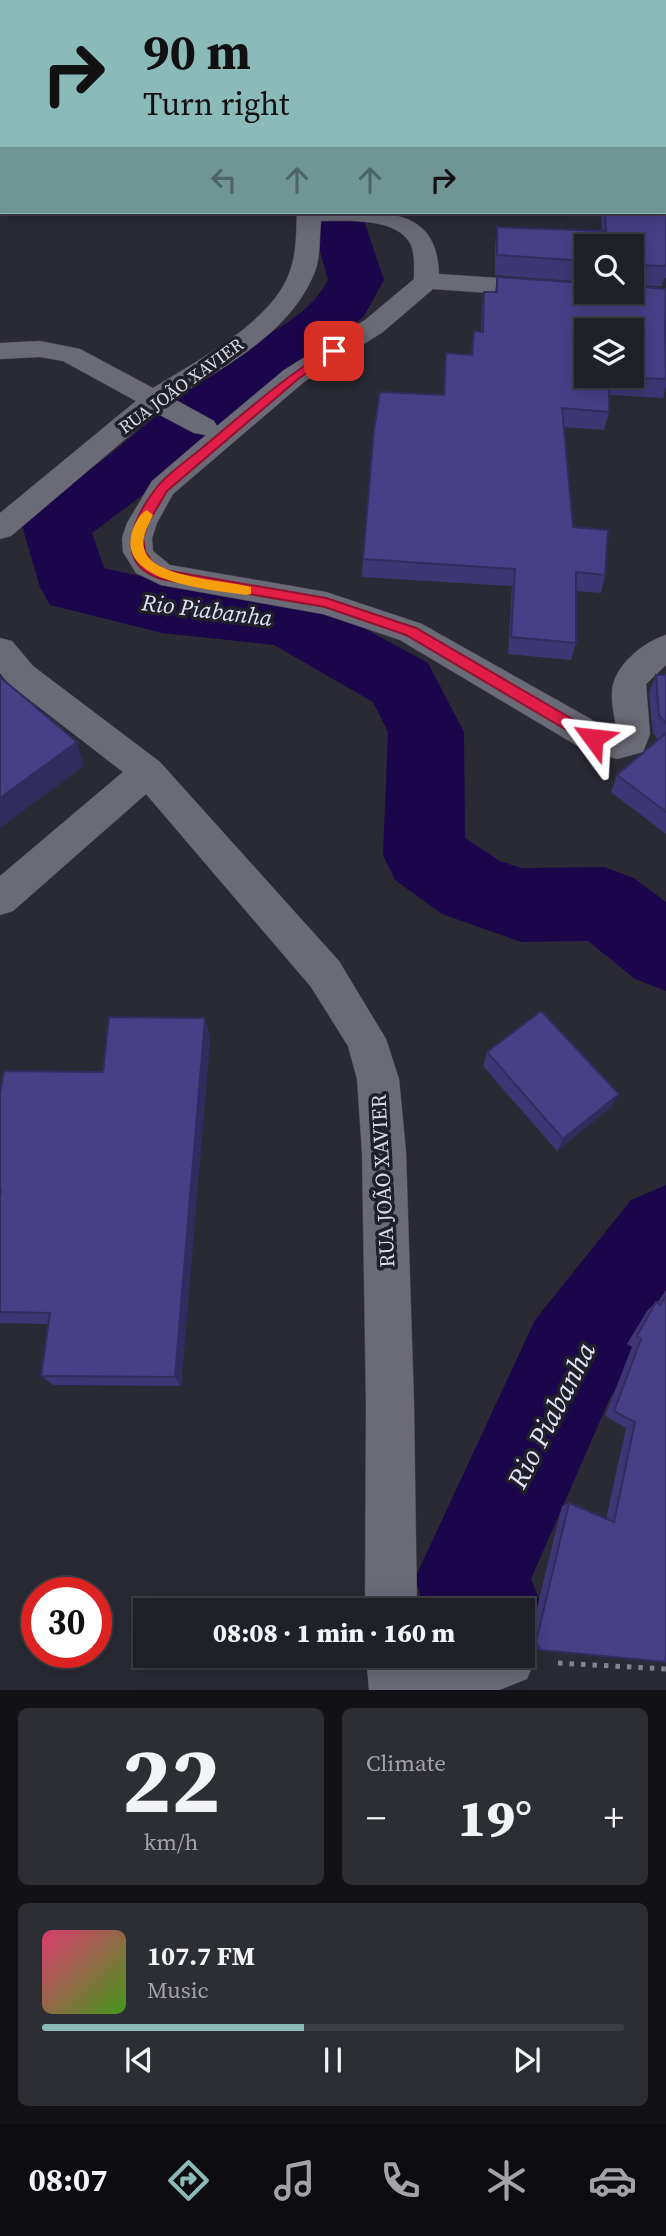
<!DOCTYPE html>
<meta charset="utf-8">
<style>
:root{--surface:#202028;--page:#2d2d34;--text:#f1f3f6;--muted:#a2a3a8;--line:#3d3e45;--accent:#8bbbb9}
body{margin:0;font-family:"Source Serif 4",serif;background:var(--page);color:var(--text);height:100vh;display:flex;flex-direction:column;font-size:26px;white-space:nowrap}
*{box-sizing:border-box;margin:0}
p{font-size:23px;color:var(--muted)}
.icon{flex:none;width:38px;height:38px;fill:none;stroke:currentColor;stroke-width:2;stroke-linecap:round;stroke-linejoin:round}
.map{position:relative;height:1690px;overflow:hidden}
.side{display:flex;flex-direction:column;gap:18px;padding:18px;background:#121216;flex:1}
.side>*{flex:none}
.hud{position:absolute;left:0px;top:0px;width:667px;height:214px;box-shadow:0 4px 18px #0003,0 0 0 2px var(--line);background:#8bbbb9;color:#111;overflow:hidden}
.buttons{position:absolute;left:574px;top:234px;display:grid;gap:14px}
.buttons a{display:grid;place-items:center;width:70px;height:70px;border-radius:0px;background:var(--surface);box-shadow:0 4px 18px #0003,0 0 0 2px var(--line);font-size:35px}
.speed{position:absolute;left:21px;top:1577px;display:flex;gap:14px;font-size:35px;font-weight:700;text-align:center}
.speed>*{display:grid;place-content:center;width:91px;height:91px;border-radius:50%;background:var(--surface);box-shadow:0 4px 18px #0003,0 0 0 2px var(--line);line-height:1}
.speed .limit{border:10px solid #d22;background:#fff;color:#111}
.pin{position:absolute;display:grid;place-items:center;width:60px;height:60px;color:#fff;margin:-30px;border-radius:14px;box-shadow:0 4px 10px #0006}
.me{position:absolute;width:77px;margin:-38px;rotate:300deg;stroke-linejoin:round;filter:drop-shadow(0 0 5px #0008)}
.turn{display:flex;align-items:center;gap:24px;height:147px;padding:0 28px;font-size:32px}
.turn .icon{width:91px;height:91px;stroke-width:2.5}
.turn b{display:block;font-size:49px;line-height:60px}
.lanes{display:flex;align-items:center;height:66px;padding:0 28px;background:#0003;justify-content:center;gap:35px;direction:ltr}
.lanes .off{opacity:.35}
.big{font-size:52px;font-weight:800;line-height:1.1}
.side .tile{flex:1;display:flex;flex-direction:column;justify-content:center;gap:10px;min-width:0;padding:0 24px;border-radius:10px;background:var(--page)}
.side .dial{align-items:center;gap:0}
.dial b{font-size:91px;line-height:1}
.song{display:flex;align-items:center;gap:21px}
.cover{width:84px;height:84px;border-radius:10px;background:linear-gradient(135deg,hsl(340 70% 55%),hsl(100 70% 35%))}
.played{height:7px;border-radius:4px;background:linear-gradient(90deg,var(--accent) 45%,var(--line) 45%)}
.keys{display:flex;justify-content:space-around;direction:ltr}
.heat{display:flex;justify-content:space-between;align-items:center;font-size:38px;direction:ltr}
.side .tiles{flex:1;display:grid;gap:18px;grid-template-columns:1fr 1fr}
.tile:last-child{grid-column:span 2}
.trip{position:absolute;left:133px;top:1598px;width:402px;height:70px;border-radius:0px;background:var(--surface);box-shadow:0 4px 18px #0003,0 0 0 2px var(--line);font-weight:800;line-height:70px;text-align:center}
.dock{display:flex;height:112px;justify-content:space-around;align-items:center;background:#0d0d10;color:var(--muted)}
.dock .icon{width:49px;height:49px}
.dock .selected{color:var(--accent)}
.dock b{font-size:32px;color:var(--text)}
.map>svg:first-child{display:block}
</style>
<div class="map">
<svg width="666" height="1690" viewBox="0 0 666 1690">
<rect width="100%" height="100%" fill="#2a2a35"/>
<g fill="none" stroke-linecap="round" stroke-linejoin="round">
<path fill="#1b064c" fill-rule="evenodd" d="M314,0H357L313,2Z
M309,212H361L384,280L364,316L321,352L263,390L148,491L92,533L104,568L162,581L289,594L314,601L428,663L464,732L465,838L500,861L521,868L604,867L634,878L666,902V991L635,979L588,941L521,942L442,914L395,880L383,855L388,732L373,702L274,645L162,633L50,605L40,587L22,526C41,496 76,481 104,459C143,428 180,394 220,364C256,338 307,321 328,280Z
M666,1185V1319L611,1396L531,1579L543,1610L523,1653V1610H425L415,1578L535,1320L631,1200Z
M452,1656H516L484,1669Z"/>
<g stroke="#474650" stroke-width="1">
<path id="lane" d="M439,0H449V2H439Z
M647,0H657L658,2H649Z
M665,7H666V13H665Z
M666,71V78H665V71Z"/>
</g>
<g stroke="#474650" stroke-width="1">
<path id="street" d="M305,0H325L305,2Z
M2,125V141L0,142V126Z
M665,152H666V166H665Z
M297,212C315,211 334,212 352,212C400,212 437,217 439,274L586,284V292H598L595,297L586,300L433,289L383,332L304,382L173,494L157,523L152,538L153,551L170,565L326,592L422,624L612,731L616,732C616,719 611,706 612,693C612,667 643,642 666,635V665L646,684L650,734L643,752L617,759L581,748L400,640L323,614L161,585L136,573L123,552L122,538L127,523L152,481L206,435L194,433L156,413L11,536L0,539V513L136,401L63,361L40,357L0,359V343L40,341L80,349L153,388C196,361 274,321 290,271C297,251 296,232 297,212ZM321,221C346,221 398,217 411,245C415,255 414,268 414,279L365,320L284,370L217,426L214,421L174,399C226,365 289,334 314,274C321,258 319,238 321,221Z
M0,638L12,641L33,666L160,762L339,961L386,1039L399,1079L406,1152L414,1404L417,1610H365L366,1404L362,1152L357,1079L348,1046L311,987L146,794L13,911L0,915V876L123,772L9,684L0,673Z
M523,1639L527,1641L535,1660L527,1679L499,1690H369L366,1656H420L421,1663L443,1656H523Z"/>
</g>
<path stroke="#82838c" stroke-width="5" stroke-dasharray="4.5 7" stroke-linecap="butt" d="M558,1663L666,1669"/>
<use href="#lane" fill="#6b6b78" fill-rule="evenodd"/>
<use href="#street" fill="#6b6b78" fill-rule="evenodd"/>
</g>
<path fill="#3e3674" d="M666,183V278H664L662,286L632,285V247H586V282L495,275V246L497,227L602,231L601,212H665Z
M497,277L666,289V327L665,328L666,386L663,398L609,395V412L604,430L563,427L573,527L605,575L601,593L576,591V643L571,660L508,654L512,586L362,577L363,559L443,395L471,355L474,331L481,332L482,310L484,292H495Z
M656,675H666V834L611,792L617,775L658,740L653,733L649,693Z
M205,1018L210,1039L181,1386L54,1385L41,1376L48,1324L0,1323V1093L103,1072Z
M487,1052L612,1106L557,1151L483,1066Z
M666,1290V1662L540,1650L533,1648L529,1640L562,1506L569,1503L606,1519L626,1428L605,1416L632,1347L627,1344L647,1311L656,1302L657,1303Z"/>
<path fill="#322c5e" d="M637,265L632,285L634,270Z
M77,742L84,766L0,828V798Z
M205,1018L210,1039L181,1386L175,1377Z
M619,1094L612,1106L557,1151L563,1139Z"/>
<path fill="#483f87" stroke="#322c5e" stroke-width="2" fill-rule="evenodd" d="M665,183H666V266L637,265L634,270H632V247H586V261L497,255V227L606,231L605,212H665Z
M497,277L586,283V292H632V286L666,289L665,328L666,379L609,377V412L562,408L573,527L608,530L605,575L576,572V643L511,637L515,569L363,559L374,429L380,392L444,395L446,353L472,355L474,331L483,332L484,292H497ZM586,331H632V376H586Z
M656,675H666V723L659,715Z
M0,677L77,742L0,798Z
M666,733V812L617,775Z
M541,1011L619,1094L563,1139L487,1052Z
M109,1017L205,1018L175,1377L41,1376L50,1313L0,1312V1197L1,1190H0V1093L4,1071L103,1072Z
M666,1296V1662L540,1650L536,1642L569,1503L614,1522L635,1422L614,1411L641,1339L637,1336L656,1302L660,1305Z"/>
<path fill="#e11d48" stroke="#92132f" stroke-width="2" d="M330,349L339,351L298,379L167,491L148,523L143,538L145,551L152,562L164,570L326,598L416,628L598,734L600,738L598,742H587L406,635L325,607L161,579C111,563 135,515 157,487C169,472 188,460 202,448C244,413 283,378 330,349Z"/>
<path fill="#f59e0b" d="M147,510L153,515C148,526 140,539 145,551C154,578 225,580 251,587V594L246,595C216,590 122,584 131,537C132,529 139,513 147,510Z"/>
<g text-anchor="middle" stroke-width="7" stroke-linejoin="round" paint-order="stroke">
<g font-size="18" fill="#dadbe2" stroke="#20202b">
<text transform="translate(181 386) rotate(-36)" y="6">RUA JOÃO XAVIER</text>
</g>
<g font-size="21" fill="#dadbe2" stroke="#20202b">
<text transform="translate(383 1181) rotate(-93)" y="7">RUA JOÃO XAVIER</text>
</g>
<g font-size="23" font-style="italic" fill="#e2e2f8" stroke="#20202b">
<text transform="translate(207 610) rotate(7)" y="8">Rio Piabanha</text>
</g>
<g font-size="28" font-style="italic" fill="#e2e2f8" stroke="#20202b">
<text transform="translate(551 1415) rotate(-63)" y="10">Rio Piabanha</text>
</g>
</g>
</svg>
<div class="buttons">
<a><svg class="icon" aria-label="search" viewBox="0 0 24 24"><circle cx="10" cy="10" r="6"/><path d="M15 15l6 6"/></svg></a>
<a><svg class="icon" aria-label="layers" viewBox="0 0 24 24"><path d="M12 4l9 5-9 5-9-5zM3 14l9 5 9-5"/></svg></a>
</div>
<div class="speed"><div class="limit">30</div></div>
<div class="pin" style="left:334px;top:351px;background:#d93025"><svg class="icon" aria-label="arrive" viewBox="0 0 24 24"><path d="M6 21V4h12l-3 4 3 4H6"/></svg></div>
<svg class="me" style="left:593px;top:738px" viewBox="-20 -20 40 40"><path d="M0-17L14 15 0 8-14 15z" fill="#e11d48" stroke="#fff" stroke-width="4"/></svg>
<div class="trip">08:08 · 1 min · 160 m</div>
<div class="hud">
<div class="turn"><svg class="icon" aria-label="right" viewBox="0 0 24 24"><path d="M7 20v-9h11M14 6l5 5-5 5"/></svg><div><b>90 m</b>Turn right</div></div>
<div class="lanes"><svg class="icon off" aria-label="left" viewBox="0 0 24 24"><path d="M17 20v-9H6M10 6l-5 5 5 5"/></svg><svg class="icon off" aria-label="ahead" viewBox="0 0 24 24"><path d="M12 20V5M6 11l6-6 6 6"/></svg><svg class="icon off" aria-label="ahead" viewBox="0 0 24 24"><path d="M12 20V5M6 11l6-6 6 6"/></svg><svg class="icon" aria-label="right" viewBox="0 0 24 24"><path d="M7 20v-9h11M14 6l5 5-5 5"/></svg></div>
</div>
</div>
<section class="side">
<div class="tiles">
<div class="tile dial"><b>22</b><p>km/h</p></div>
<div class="tile"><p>Climate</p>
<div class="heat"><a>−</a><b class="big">19°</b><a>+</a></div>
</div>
<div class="tile">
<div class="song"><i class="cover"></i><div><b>107.7 FM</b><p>Music</p></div></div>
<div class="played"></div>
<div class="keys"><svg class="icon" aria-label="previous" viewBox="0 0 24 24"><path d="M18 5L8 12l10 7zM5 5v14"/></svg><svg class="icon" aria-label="pause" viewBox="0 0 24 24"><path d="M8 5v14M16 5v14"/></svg><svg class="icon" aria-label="next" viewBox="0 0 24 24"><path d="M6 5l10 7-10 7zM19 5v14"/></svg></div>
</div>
</div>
</section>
<nav class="dock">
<b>08:07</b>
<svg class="icon selected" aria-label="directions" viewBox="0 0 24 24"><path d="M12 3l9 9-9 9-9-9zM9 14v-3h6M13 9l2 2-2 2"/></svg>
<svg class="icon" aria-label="music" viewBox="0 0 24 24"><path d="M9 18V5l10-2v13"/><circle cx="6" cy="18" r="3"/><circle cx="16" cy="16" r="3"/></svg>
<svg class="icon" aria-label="phone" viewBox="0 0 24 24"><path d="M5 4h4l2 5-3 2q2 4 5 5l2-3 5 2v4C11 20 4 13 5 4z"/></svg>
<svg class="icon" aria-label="climate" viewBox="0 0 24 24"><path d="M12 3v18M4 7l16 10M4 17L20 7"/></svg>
<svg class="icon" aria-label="car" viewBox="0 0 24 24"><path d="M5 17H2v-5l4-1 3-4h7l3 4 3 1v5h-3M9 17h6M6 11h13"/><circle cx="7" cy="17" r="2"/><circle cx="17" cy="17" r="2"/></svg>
</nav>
